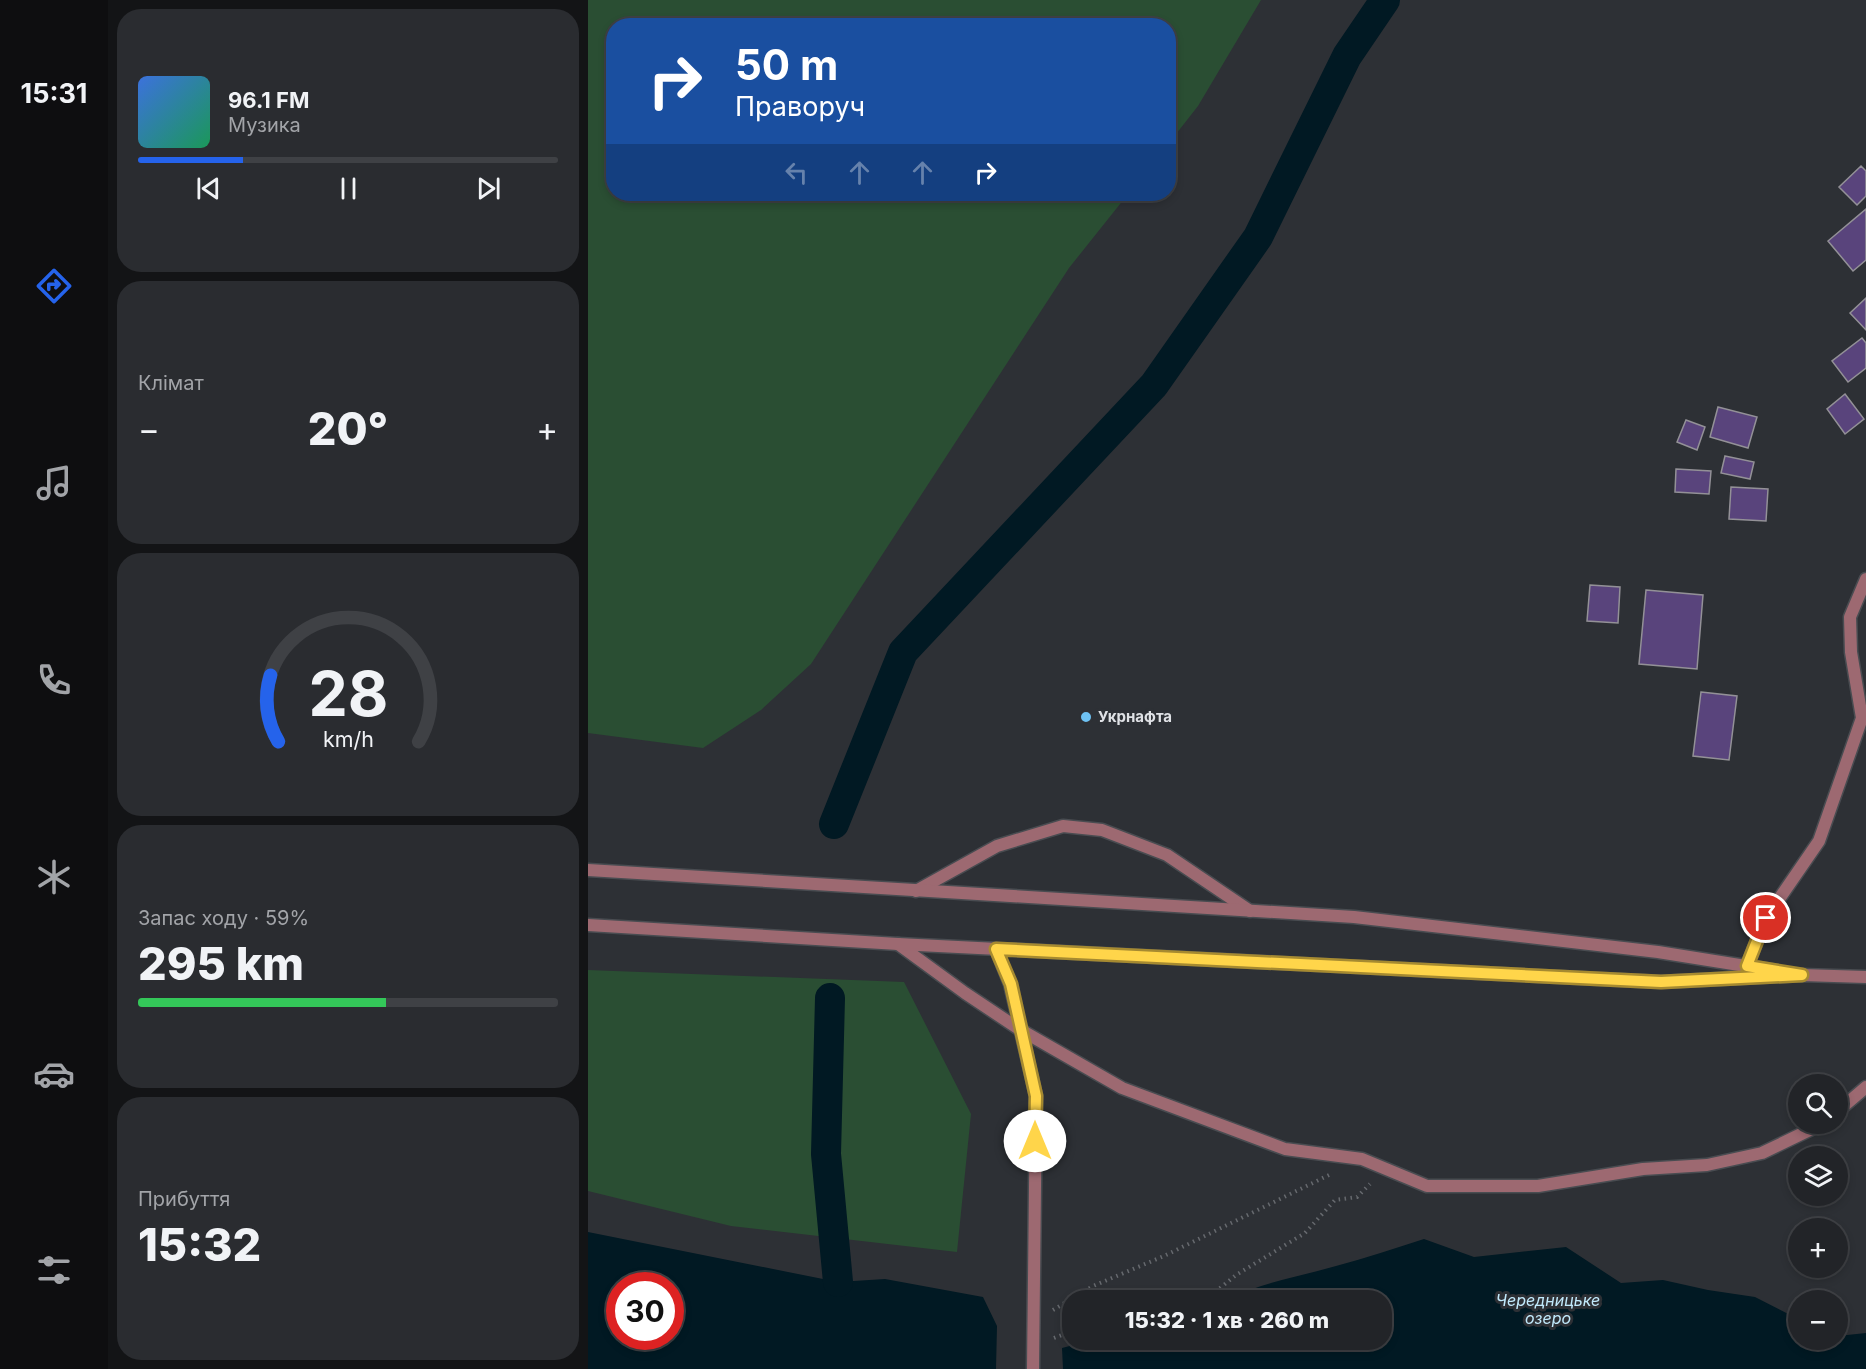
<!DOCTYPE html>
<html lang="uk">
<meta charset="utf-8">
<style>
:root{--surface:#222428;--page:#2a2c30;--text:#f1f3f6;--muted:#a2a4a8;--line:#3f4145;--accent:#2563eb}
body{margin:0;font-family:Inter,sans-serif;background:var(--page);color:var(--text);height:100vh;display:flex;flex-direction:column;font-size:22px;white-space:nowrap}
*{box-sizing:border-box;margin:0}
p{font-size:20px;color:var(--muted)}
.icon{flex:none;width:33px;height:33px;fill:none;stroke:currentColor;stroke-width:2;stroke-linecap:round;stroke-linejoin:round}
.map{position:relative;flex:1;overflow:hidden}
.side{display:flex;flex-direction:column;gap:9px;padding:9px;background:#131416;width:480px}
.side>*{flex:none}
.top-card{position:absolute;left:18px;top:18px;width:570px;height:183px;border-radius:24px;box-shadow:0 3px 9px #0003,0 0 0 2px var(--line);background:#1a4fa0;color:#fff;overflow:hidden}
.controls{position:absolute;left:1200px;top:1074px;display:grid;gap:12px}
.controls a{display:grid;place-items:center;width:60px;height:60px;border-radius:50%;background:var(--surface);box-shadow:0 3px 9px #0003,0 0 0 2px var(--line);font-size:30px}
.speed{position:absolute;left:18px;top:1272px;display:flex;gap:12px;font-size:30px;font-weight:700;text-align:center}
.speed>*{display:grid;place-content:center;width:78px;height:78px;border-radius:50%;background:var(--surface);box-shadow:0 3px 9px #0003,0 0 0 2px var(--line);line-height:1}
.speed .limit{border:9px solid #d22;background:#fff;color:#111}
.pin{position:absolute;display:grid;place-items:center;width:51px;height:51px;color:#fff;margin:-26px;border:3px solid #fff;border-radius:50%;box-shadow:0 2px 6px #0007}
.me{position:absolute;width:66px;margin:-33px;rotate:0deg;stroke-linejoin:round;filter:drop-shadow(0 0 4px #0008)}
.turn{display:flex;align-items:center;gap:21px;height:126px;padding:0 30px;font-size:27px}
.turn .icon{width:78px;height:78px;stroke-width:2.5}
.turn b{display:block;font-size:42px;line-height:51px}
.lanes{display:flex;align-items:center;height:57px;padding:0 30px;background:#0003;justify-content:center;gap:30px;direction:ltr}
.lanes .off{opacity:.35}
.big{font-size:45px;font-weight:800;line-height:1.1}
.side .card{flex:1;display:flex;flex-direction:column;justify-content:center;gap:9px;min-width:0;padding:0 21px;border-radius:24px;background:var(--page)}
.side .dial{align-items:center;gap:0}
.dial svg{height:156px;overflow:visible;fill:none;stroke:var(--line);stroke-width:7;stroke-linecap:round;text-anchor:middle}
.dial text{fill:var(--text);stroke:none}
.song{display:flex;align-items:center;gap:18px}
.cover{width:72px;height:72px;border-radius:9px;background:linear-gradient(135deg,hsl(220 70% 55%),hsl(150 70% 35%))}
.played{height:6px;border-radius:3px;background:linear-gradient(90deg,var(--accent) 25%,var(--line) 25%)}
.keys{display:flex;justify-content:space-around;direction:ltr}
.heat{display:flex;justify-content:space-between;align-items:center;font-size:33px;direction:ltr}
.charge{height:9px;border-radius:4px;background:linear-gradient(90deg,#34c759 59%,var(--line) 0)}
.trip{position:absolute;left:474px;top:1290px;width:330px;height:60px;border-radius:24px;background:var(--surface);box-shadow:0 3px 9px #0003,0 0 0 2px var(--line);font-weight:800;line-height:60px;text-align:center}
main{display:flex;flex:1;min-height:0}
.dock{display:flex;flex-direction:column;width:108px;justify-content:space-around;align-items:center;background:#0e0e10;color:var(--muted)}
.dock .icon{width:42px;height:42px}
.dock .on{color:var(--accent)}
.dock b{font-size:27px;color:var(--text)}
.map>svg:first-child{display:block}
</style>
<main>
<nav class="dock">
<b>15:31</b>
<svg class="icon on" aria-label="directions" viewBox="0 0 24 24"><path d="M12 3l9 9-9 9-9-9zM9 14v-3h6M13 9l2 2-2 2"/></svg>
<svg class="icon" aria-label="music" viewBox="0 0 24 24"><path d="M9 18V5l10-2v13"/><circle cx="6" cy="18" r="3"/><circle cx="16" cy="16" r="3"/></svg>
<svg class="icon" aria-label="phone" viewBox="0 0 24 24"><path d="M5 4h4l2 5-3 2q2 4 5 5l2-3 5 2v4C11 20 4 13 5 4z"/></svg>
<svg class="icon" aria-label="climate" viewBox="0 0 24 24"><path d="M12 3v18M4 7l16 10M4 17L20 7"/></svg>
<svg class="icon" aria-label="car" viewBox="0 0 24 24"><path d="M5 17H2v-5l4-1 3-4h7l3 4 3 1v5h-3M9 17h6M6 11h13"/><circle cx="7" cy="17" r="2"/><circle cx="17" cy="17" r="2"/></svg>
<svg class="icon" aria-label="filters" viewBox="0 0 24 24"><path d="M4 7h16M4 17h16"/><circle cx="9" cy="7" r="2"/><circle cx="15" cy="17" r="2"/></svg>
</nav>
<section class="side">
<div class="card">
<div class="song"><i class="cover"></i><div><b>96.1 FM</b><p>Музика</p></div></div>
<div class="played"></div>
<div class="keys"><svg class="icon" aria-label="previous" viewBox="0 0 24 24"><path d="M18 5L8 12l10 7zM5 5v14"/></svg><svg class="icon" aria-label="pause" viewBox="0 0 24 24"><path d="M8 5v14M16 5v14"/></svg><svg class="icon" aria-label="next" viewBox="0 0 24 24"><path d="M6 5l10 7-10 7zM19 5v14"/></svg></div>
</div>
<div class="card"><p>Клімат</p>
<div class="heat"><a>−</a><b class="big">20°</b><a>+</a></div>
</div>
<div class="card dial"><svg viewBox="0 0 100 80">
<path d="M14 69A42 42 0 1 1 86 69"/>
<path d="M14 69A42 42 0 0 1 10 35" stroke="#2563eb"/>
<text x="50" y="56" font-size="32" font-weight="700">28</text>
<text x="50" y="72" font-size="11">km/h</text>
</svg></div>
<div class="card"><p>Запас ходу · 59%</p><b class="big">295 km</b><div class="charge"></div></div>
<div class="card"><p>Прибуття</p><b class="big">15:32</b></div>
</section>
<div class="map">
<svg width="1278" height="1369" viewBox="0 0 1278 1369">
<rect width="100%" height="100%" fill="#2d3035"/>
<path fill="#2a4e33" d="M0,0H673L610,106L581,143L580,26H26V194H540L481,268L223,664L173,710L115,748L0,733Z
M0,970L316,982L383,1114L369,1252L143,1226L0,1191Z"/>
<path fill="#011923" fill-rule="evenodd" d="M0,1232L250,1282L297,1279L395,1297L409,1326L408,1369H0ZM32,1286H82V1336H32Z
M836,1239L886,1257L978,1247L1033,1283L1075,1280L1120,1290L1167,1297L1210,1319V1340H1250V1336L1278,1333V1369H475L474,1348L505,1340H794V1300H639C673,1282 711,1277 748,1266C778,1258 807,1248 836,1239Z"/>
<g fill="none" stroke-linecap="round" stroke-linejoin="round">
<path stroke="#011923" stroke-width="30" d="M246,824L315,652L566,385L670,237L759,56L797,0
M242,998L238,1154L250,1282"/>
</g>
<path fill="#59447c" stroke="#939197" stroke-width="1.5" d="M1273,166L1278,171V196L1269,205L1251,187Z
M1278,209V260L1265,271L1240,241Z
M1278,298V330L1262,313Z
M1274,338L1278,343V368L1260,382L1244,361Z
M1257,394L1276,419L1257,434L1239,409Z
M1130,407L1169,417L1160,448L1122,437Z
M1098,420L1117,427L1109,450L1089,442Z
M1137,456L1166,462L1162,479L1133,473Z
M1088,469L1123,471L1121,494L1087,492Z
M1143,487L1180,489L1178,521L1141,519Z
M1002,585L1032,587L1030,623L999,621Z
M1058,590L1115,595L1109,669L1051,664Z
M1113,692L1149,696L1141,760L1105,756Z"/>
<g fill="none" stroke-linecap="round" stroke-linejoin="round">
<g stroke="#494c51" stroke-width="15">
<path id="service" d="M328,891L409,846L475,826L514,830L579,855L662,911
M310,944L377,993L431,1029L534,1088L697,1149L774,1159L839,1186H950L1055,1169L1119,1165L1174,1153L1234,1124
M1159,966L1178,918L1231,841L1274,718L1263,652L1262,617L1278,579
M1250,1111L1278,1087"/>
</g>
<g stroke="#494c51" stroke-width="15">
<path id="minor" d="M408,949L422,984L448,1096L445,1369"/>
</g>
<g stroke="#494c51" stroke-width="15">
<path id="tertiary" d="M0,870L766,917L1070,952L1189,971
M0,925L310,944L1073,982L1214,975L1278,977"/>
</g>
<path stroke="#66696e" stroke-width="4" stroke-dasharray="1.5 4.5" stroke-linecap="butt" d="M611,1300L626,1293L648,1275L717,1233L747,1200L769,1197L782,1184
M465,1310L505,1286L576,1256L741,1175
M466,1338L484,1331"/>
<use href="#service" stroke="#9d6971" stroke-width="12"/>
<use href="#minor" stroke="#9d6971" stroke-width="12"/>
<use href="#tertiary" stroke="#9d6971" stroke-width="12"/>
</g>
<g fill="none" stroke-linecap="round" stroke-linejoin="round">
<g stroke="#a68a30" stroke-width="15">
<path id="route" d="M447,1141L448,1096L423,984L408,949L1073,982L1214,975L1159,966L1178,918"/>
</g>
<use href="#route" stroke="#ffd54a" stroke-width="10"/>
</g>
<circle fill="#6ec2f3" stroke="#2d3035" stroke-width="2" cx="498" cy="717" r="6"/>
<g text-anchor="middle" stroke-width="6" stroke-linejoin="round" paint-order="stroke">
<g font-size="15" font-weight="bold" fill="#dfe1e5" stroke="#2d3035" text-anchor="start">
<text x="510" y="722">Укрнафта</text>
</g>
<g font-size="16" font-style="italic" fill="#c1e9fb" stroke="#2d3035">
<text x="960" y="1306">Чередницьке<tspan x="960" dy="18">озеро</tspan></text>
</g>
</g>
</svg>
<div class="controls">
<a><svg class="icon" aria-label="search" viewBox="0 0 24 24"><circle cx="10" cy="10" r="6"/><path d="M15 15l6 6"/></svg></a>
<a><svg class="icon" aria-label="layers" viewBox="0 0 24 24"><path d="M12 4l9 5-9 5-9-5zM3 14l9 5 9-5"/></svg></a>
<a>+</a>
<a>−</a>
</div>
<div class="speed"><div class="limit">30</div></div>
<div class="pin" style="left:1178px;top:918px;background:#d93025"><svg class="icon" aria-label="arrive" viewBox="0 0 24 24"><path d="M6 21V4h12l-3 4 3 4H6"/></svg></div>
<svg class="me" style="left:447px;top:1141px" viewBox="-20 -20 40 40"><circle r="19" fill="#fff"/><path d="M0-13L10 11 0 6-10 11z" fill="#ffd54a"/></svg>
<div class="trip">15:32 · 1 хв · 260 m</div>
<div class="top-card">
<div class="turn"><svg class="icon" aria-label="right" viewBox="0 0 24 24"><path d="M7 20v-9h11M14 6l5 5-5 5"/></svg><div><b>50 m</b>Праворуч</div></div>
<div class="lanes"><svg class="icon off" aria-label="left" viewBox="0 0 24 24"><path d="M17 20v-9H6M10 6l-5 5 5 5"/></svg><svg class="icon off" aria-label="ahead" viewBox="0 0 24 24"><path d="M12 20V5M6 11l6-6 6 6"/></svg><svg class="icon off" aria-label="ahead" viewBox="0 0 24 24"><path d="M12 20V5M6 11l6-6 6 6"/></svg><svg class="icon" aria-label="right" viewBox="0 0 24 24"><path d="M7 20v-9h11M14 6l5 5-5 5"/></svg></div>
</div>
</div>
</main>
